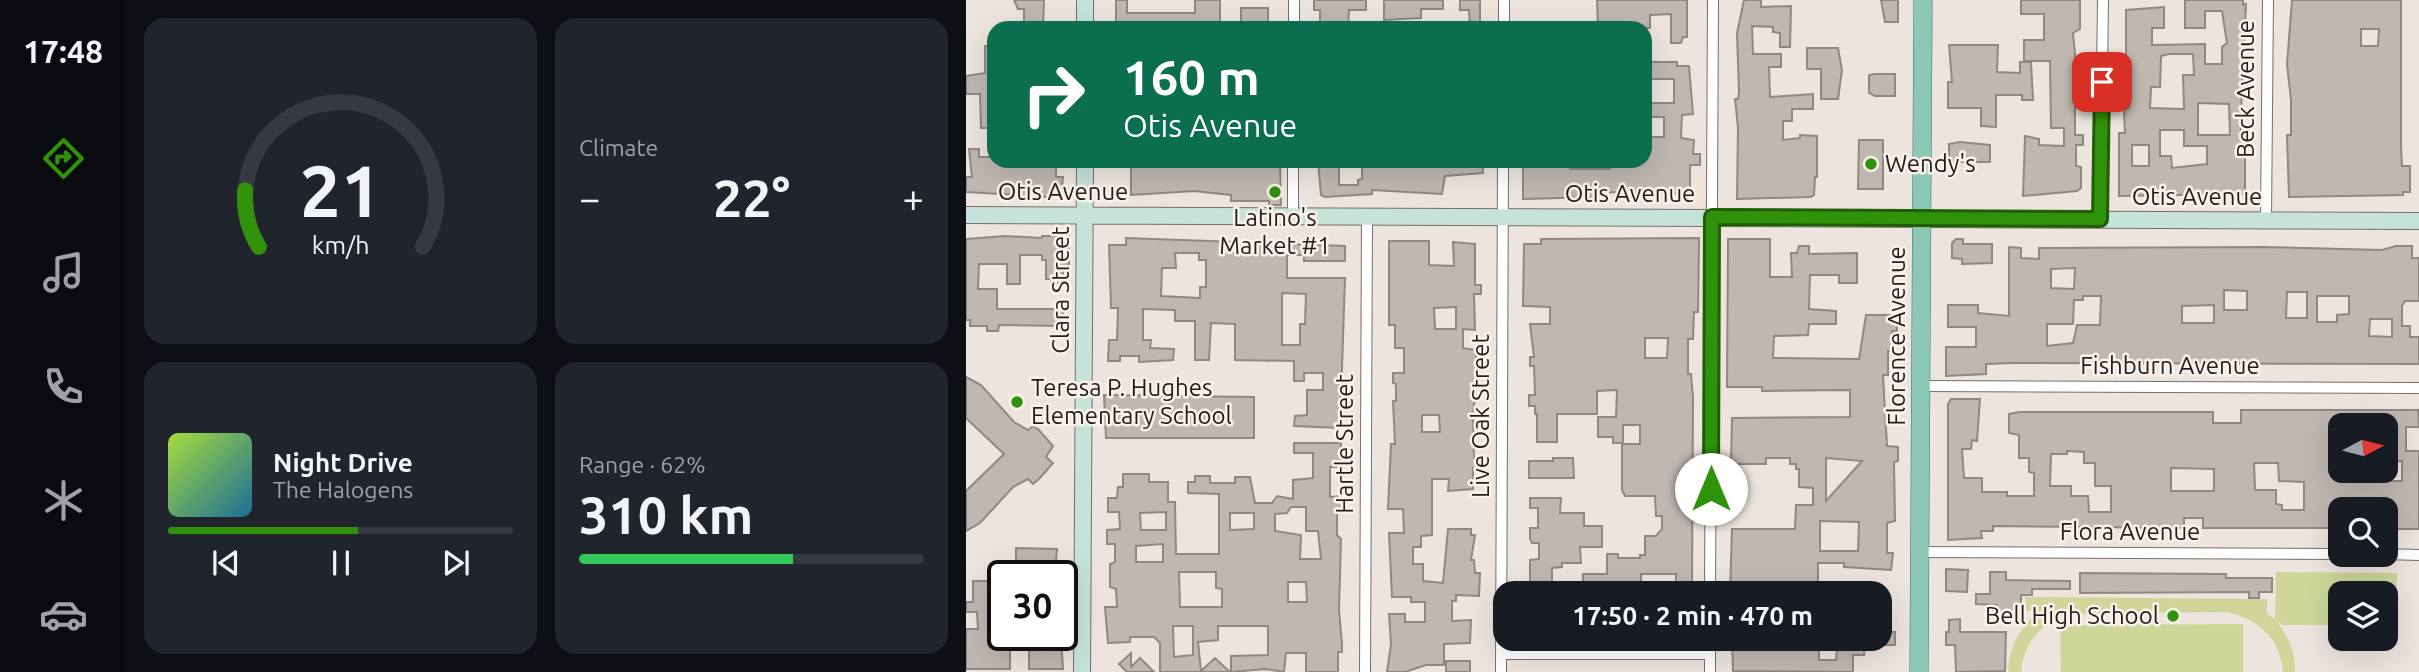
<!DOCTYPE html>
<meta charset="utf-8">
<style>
:root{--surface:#171b24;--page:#20242c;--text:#f1f3f6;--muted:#9ea1a6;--line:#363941;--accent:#30910b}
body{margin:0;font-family:Ubuntu,sans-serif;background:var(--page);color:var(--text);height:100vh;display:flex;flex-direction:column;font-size:26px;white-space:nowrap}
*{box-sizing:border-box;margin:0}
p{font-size:23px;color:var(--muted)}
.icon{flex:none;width:38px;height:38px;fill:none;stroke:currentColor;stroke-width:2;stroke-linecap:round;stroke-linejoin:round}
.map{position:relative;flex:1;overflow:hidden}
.side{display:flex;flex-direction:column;gap:18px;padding:18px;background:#0d0f14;width:840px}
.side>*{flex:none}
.guide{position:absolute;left:21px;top:21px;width:665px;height:147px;border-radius:21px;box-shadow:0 7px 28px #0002;background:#0b6e4f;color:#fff;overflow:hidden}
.needle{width:46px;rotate:83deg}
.fabs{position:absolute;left:1362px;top:413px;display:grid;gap:14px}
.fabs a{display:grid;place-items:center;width:70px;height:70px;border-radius:14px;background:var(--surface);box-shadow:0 7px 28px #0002;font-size:35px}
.speed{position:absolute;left:21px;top:560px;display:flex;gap:14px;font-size:35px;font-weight:700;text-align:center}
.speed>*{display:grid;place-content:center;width:91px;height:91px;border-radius:50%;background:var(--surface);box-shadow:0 7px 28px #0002;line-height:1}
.speed .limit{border:4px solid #111;border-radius:10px;background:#fff;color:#111}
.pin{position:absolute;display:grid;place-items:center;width:60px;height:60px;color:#fff;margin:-30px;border-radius:14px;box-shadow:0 4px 10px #0006}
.me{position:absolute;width:77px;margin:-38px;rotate:0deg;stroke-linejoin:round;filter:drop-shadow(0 0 5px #0008)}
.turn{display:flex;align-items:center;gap:24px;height:147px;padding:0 21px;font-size:32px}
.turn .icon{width:91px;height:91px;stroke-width:2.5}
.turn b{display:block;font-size:49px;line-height:60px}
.big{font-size:52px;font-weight:700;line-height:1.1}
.side .widget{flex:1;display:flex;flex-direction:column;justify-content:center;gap:10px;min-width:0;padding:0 24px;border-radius:21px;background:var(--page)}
.side .dial{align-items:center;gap:0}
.dial svg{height:182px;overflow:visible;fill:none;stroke:var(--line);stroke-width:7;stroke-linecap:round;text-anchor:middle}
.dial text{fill:var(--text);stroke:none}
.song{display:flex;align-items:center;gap:21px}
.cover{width:84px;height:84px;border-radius:10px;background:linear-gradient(135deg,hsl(80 70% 55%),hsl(200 70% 35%))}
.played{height:7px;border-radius:4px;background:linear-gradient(90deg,var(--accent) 55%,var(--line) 55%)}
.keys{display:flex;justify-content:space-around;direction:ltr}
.heat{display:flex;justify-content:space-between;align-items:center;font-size:38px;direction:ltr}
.charge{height:10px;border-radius:5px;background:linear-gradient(90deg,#34c759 62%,var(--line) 0)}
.side .tiles{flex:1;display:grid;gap:18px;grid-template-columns:repeat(2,1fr)}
.trip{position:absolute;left:527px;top:581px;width:399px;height:70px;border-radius:21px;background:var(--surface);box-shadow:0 7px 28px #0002;font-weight:700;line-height:70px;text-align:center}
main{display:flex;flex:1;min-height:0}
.tabs{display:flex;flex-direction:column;width:126px;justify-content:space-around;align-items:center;background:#090b0e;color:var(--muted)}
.tabs .icon{width:49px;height:49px}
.tabs .active{color:var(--accent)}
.tabs b{font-size:32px;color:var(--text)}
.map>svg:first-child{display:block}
</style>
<main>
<nav class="tabs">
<b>17:48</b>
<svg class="icon active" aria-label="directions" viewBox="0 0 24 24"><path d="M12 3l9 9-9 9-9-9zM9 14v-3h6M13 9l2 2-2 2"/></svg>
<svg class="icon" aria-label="music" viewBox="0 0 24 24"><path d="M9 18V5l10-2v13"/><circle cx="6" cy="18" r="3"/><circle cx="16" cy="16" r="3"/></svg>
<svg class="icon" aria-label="phone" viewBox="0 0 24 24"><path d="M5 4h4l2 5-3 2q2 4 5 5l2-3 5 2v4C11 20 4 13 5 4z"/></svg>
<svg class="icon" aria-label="climate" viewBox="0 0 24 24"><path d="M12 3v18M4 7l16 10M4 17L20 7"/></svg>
<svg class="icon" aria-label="car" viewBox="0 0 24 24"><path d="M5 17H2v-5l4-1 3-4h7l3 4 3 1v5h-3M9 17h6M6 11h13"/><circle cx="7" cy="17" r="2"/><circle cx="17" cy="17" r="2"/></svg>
</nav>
<section class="side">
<div class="tiles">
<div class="widget dial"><svg viewBox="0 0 100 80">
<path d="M14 69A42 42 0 1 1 86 69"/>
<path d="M14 69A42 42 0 0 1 8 44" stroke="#30910b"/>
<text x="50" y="56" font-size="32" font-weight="700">21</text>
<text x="50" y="72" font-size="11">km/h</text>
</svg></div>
<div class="widget"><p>Climate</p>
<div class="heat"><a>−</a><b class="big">22°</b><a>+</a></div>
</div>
<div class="widget">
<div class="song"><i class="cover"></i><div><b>Night Drive</b><p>The Halogens</p></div></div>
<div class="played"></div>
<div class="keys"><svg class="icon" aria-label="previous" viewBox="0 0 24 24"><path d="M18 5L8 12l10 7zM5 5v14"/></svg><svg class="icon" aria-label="pause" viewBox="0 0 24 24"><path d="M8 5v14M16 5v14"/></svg><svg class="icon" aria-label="next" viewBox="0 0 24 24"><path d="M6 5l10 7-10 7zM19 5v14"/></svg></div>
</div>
<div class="widget"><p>Range · 62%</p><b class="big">310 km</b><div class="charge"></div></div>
</div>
</section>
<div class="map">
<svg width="1453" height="672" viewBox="0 0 1453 672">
<rect width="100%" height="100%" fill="#ede5dd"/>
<path fill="#ced799" d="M1310,572L1431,573L1430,625H1419V593H1374V625H1316L1311,621C1322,638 1330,652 1329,672H1317C1313,636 1294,621 1261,612L1099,614C1073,627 1058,642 1055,672H1042C1043,646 1054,629 1072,611H1059V597L1301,599V614L1309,619Z
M1277,624V672H1095L1094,625Z"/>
<path fill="#bfb7b0" stroke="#908882" stroke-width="2" fill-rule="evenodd" d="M48,0H78L77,28H58V9H52Z
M150,0H161V13H229V0H254V28H199V25L150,28Z
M348,0H400V10H383L382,28H354V10H348Z
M418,0H477V9H455V18L418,20Z
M494,0H514V28H504L503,10H494Z
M631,0H721V37H717L715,43H705V14L684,15V28H632Z
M778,0H795V7L825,6L824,47H814V33L807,32V27L786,26L787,54H815V67H803L804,97L847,94V109H826V121H817V140L834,138V135L851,136V177H849L848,195L845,197L771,199L772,128L769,99H772L773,92L771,33Z
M915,0H932V22H919Z
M1055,0H1114V29L1107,33L1110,64H1114V80H1109V135H1117V145H1110V166L1115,167V188L1111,191L1057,196L1059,136L1073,139V145L1098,146V128H1085L1084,61H1058V40H1078V14H1055Z
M1219,0H1277V5L1280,4L1275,113V134H1279V194L1153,196V133H1159L1158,114L1160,108H1163L1160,89V10L1198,7V28H1186V45L1239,44V64H1256V47L1261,43L1256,11H1239V28H1219ZM1203,54H1227L1228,75H1217L1218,109L1184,108L1185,87H1194L1195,56ZM1232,103L1263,104L1264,135H1232ZM1194,130H1218V146H1241V164L1206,168L1205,156H1194ZM1166,145H1183V166H1166Z
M1326,0H1435V146L1436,166H1444V192H1437V195L1323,197L1321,135H1325V100L1321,64ZM1395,29H1413L1412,46H1395Z
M275,8H302V28H281V25H275Z
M983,45H1032L1031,72L1054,73V62H1065L1067,100H1056V95H1030V127L1015,126V108H982V82H986Z
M19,46H28L24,128H15L14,94H0V76L19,73Z
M841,48H872L876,70L872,99H855V69H841Z
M679,62H711V66H723L727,114L716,115L715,138L728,140L727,154H734V165H724V194L635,192L628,193V197L557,199V161L604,163V169H644V161H679V137H698V117H679V103H708V79H679Z
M909,74H929V96H909L903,93V75Z
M893,140H917V189H892Z
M994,142L1024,145V162H983V144Z
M3,149H13V157H28V161H68V166L90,167V177H97L95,197H73V201H53V195L0,192V177H6Z
M184,161H314L315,205H303V201H265V195L228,191L165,195V167H184Z
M352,161H373V185H392V180L396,179V161H517V173L479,176L476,194L406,190V194L359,197L355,195Z
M92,233H103V266H97V283H85V279H80V260H76V255H54V284H41V264H13L12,289H31V309H97V326L33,325L32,331H21V326H4V320H0V239L39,236L76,238V236H92Z
M160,238L379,246V261H338V255H321V278H379L374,428L328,426L329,416L341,415V390H357V373H338V381H328V361L269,360V324L245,323L243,360H229V321H209V310L177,309V340H185L184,348L208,349L207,360L173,362V356H154V361H142L143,340H151L152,308H145L143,245H160ZM209,253H233V260H240V287H234V298L195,296L196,268H210ZM316,293L340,294L339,324H334V345H316Z
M733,238L732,312H728L727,339H722V374H725L727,397L726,593H710V574H675V593H617V574H641V554H652V558H674V555H679V536H690L696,529V516H690L689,496H659L656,490V444H674V425H657V443H647V437H632V417H650L651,390L631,391V414H591V442H571V414H569V406H563V395H569L568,366H564V357H568L564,324H584V307L557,306L558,244H575V239ZM679,338H702L701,358H679Z
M762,239H804V277H826L825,253H831L833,246H843V254L891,253V283H873V275H844L843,309L870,311V324H843L842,335L808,336L807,358L893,359L900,315H931V331H926V351H922V375H917L921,446L932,447V461L928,462L929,521L921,523V553H927L925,570L878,567V563H852V593H764L766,529H829L830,505H847V488L833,487V469H830V464H824V458H800V464H765L766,418L884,417V390L796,391V387H761ZM860,458L896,461L860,501ZM854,521L893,522L892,551H854Z
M990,239H997V244H1026V263L996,264V259L986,258V243Z
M423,241H463V265L488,266L487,242L509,244V285H515V294H508L509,330L497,329V348L510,350V365H512L507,416L508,458H513V468H507V489L482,491L483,479H466V535L455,536V547H447V564H457V581L477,583L482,529H505V535H509L505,560H508L509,573H514L513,596L490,595V601H486V621L505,620L504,643L478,644V665H460L439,672H421L425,644L423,614H439V622H459V602H445V597H426L423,533H438L437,509H422L425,444H429L427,401H430V384L427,383V373H438V348H429V325H423ZM490,307V329H469L468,308ZM456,415H473L474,432H456Z
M1430,246H1446V258H1453V301H1439L1436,306V326H1444V337H1453V364L1047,363L1020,364V374L980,376V347H1010V327H982V305H1012V313L1043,316V247L1055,248V258L1073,259V248L1299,247L1416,250ZM1109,268L1108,289L1085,288V269ZM1258,290L1281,291V310H1258ZM1321,292H1341V318H1320ZM1117,296H1135L1134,325H1111L1107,343L1081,346V324H1107L1108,300H1117ZM1351,296H1383V314L1371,315V322H1351ZM1248,305V323H1216V306ZM1404,319H1426V337L1403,336Z
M0,377L15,385L48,422L62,430L67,426L73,430L87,446L80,457L87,463L73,479L67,484L62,479L47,487L14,523L0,531V491L38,454L0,418Z
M138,395L288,397V438H140Z
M985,399H1014L1011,441L1006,440L1005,449H996L998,478H1016V492H1041V496H1068V473L1063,472V458H1053V435L1043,433V414L1053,412H1247V423H1275V410H1452L1453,427H1440V451H1453V529H1429V526L1419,525V509H1374V528H1237V518H1218V528L1027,526V531H1015L1016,538L982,540V404ZM1374,425H1419V462L1436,461V481H1395V472L1374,471ZM1101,451L1118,452V463H1129V486H1145V512H1123L1122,496H1105V486H1084L1085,454H1101ZM1288,463H1312L1313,481L1338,482V510H1316V505L1310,504V490H1289ZM1205,468L1248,469V491H1205Z
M328,443H375V467H364V497L376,496V510H371V535L375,539L373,610L376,644V652H372V672H340V653H320L318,672L300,669L265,672V656L302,655V626H252V640L232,642L235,671L249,658L264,672H194V643L188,637H164V642L142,643L139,607H151L150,589L144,587V564L149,562V544H141V530L154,529L153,512H142V498H151L152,487H157V474H183V482H202V502H209L210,554H253V494L222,493V482H229V476H244V483H269V477H284L289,503H306L311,496L327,499V480L347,478V453H328ZM325,507H340V531H352L355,559H334L335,535L309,531V514L321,513ZM174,513L200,512V530H175ZM264,513H288V529L264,530ZM197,544V562H170V546ZM213,572H250V588L256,589V607H214ZM322,582H340L341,602H322ZM207,626H227V655L208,657Z
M587,458H607L608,478H563V461H587Z
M564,498H595L594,513H618V526H636V547H614L615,563H596V567L586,568V589H564V560L573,559V543H566L564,539V528H572V508H564Z
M50,548L91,549L89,574H79V570H53L52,575L35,574V562L50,563Z
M980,569L1002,570L1001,592L980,591Z
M1024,572H1040V580L1104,581V589H1066V595H1055V618L1032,619L1031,605L1010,604V594H1024Z
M1114,573L1260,574V578H1306V592H1293V598H1283V592L1114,593Z
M7,581H37V635H44V669H0V629H12L11,612H0V602H7Z
M914,597H922V632H929V645H914Z
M994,619V632H1040L1039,671L990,672L989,645H980V632H983V620Z
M63,635L95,636L97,669H63Z
M766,639H853V660H870L872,639H899L898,655H887V672L767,671Z
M165,653V667L174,658L188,672H161L153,664Z
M480,661H504V672H480Z"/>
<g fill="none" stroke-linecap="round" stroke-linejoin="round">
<g stroke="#766e68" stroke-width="12">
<path id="street" d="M328,28V0
M538,28V0
M327,216V161
M1134,219L1137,0
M1300,220L1302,0
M955,386L1453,388
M954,552L1374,554
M1419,554L1453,555
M744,593L747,0
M535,654H744
M399,672L401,216
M535,672L537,161
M744,672V639"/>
</g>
<g stroke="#766e68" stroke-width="18">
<path id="secondary" d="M119,28V0
M0,215L1453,221
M116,672L119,161"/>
</g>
<g stroke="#36745f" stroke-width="19">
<path id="primary" d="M953,672L957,0"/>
</g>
<use href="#street" stroke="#fff" stroke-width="10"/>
<use href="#secondary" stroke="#c6e3da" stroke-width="16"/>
<use href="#primary" stroke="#8dc7b5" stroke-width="18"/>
</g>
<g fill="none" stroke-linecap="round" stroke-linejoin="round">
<g stroke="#1f5e07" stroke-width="18">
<path id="route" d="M745,489L746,217L1134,219L1136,82"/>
</g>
<use href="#route" stroke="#30910b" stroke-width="12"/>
</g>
<g fill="#30910b" stroke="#faf2ea" stroke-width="2.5">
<circle cx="905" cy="164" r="7"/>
<circle cx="309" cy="192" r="7"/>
<circle cx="51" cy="402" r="7"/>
<circle cx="1207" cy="616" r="7"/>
</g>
<g text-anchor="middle" stroke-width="5" stroke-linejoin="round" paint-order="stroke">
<g font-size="24" fill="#221e1c" stroke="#faf2ea">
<text transform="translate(1280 89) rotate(-90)" y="8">Beck Avenue</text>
<text x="97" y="200">Otis Avenue</text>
<text x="664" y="202">Otis Avenue</text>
<text x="1231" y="205">Otis Avenue</text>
<text transform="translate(95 290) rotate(-90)" y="8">Clara Street</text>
<text transform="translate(931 336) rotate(-90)" y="8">Florence Avenue</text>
<text x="1204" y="374">Fishburn Avenue</text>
<text transform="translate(515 416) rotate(-90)" y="8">Live Oak Street</text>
<text transform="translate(379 444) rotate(-90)" y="8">Hartle Street</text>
<text x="1164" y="540">Flora Avenue</text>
</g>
<g font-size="24" fill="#221e1c" stroke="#faf2ea" text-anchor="start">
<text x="919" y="172">Wendy's</text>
<text x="309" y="226" text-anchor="middle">Latino's<tspan x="309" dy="28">Market #1</tspan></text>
<text x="65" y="396">Teresa P. Hughes<tspan x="65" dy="28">Elementary School</tspan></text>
<text x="1193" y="624" text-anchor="end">Bell High School</text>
</g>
</g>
</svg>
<div class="fabs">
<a><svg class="needle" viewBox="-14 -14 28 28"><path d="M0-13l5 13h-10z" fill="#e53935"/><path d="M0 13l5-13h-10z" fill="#9ea1a6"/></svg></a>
<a><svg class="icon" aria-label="search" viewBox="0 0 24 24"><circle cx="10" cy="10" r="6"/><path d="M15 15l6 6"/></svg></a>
<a><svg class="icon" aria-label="layers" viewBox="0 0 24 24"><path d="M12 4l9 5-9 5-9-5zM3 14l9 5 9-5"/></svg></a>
</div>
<div class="speed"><div class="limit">30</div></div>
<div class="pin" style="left:1136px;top:82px;background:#d93025"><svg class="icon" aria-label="arrive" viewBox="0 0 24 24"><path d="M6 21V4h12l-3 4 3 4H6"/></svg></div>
<svg class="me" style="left:745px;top:489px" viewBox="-20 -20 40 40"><circle r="19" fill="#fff"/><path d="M0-13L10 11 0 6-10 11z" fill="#30910b"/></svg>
<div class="trip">17:50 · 2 min · 470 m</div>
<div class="guide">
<div class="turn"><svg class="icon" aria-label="right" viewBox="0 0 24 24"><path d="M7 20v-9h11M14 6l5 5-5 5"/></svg><div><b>160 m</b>Otis Avenue</div></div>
</div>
</div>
</main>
